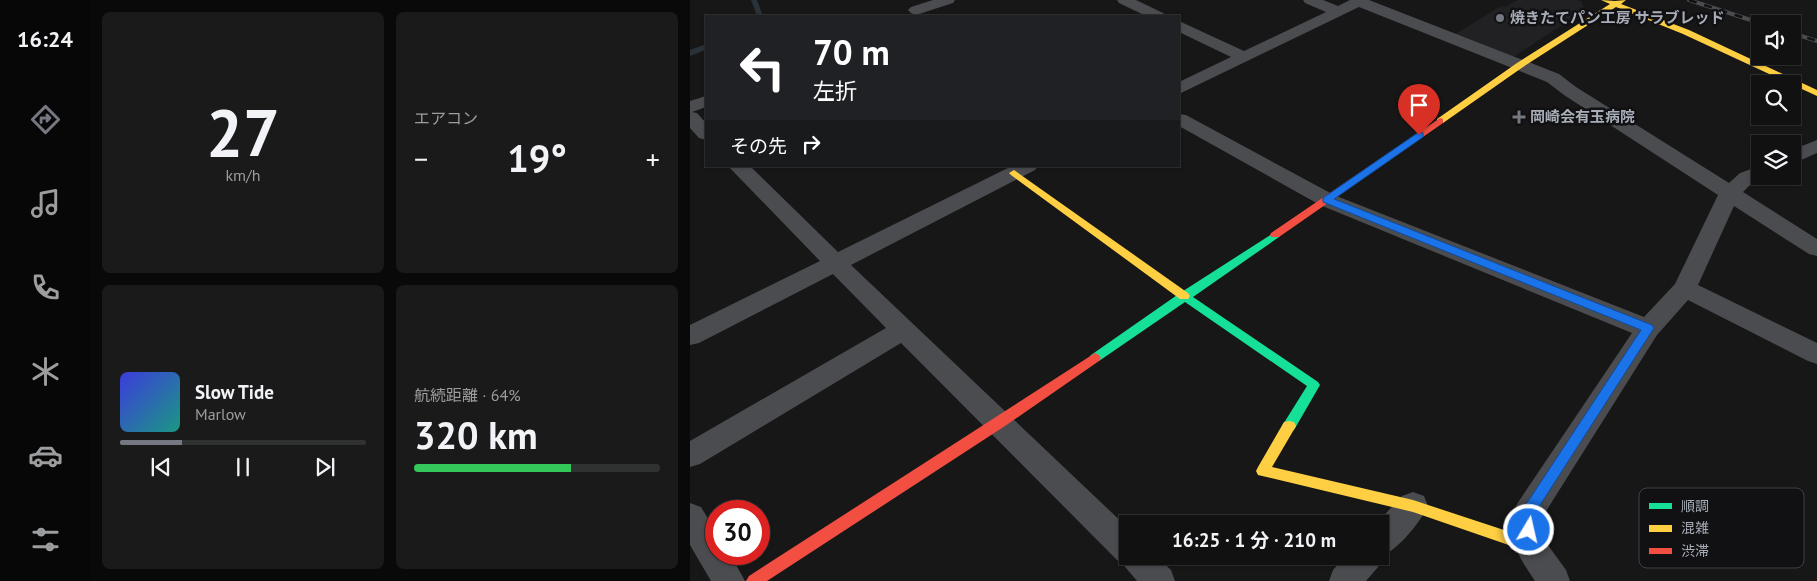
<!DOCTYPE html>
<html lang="ja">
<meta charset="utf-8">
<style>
:root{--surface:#111;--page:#1a1a1a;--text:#f1f3f6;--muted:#9c9d9f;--line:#303131;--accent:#757880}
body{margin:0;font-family:"PT Sans","Noto Sans JP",sans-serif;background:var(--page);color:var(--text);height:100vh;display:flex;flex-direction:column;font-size:19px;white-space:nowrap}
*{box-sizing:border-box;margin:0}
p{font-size:16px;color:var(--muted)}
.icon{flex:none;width:28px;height:28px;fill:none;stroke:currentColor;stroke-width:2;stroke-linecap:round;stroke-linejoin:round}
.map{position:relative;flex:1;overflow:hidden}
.side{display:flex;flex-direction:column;gap:12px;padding:12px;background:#090909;width:600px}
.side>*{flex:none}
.banner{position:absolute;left:15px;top:15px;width:475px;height:152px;border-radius:0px;box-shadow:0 1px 4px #0004,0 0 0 1px var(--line);background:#202124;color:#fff;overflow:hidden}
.tools{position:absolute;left:1061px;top:15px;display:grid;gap:10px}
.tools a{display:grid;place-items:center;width:50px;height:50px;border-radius:0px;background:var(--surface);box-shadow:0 1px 4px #0004,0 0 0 1px var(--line);font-size:25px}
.speed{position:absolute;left:15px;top:500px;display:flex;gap:10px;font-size:25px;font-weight:700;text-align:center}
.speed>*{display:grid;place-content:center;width:65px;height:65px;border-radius:50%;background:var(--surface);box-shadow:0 1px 4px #0004,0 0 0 1px var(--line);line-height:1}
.speed .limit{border:8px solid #d22;background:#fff;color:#111}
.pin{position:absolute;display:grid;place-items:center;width:42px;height:42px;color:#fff;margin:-51px -21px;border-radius:50% 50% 50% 0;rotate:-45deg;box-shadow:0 0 5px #0007}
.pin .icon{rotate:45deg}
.me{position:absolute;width:55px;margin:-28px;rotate:9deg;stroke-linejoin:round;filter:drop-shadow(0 0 4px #0008)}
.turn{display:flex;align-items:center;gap:18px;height:105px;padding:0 25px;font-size:22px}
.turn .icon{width:65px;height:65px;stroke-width:2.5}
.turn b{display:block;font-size:35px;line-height:42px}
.then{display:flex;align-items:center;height:48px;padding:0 25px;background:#0003;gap:10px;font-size:19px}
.big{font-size:38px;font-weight:700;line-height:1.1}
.side .widget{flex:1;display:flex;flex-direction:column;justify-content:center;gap:8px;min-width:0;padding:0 18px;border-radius:8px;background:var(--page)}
.side .dial{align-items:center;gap:0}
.dial b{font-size:65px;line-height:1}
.song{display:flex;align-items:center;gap:15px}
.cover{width:60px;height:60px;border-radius:8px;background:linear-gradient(135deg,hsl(240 70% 55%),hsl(170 70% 35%))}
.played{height:5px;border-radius:2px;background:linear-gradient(90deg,var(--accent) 25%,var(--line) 25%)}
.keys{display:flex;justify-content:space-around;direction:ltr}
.heat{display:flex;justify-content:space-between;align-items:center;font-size:28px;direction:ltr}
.charge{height:8px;border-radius:4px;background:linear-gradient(90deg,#34c759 64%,var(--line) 0)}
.side .tiles{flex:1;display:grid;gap:12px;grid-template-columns:repeat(2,1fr)}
.trip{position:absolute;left:429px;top:515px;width:270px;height:50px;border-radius:0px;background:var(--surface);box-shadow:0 1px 4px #0004,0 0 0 1px var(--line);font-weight:700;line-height:50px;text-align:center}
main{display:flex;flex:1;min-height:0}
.tabs{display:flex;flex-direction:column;width:90px;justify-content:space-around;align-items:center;background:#070707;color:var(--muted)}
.tabs .icon{width:35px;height:35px}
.tabs .active{color:var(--accent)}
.tabs b{font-size:22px;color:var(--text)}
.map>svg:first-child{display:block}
</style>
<main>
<nav class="tabs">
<b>16:24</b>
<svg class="icon active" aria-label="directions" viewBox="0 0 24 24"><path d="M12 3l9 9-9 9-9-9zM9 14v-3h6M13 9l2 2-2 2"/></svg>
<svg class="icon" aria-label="music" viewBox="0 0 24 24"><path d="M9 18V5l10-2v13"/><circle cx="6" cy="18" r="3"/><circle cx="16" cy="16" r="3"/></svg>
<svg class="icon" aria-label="phone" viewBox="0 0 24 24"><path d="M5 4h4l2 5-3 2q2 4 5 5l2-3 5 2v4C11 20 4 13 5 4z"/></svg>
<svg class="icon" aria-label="climate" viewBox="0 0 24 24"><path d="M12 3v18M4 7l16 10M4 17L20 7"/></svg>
<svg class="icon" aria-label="car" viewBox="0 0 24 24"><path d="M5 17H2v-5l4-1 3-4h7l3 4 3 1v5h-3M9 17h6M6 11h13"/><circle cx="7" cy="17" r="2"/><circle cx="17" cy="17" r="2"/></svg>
<svg class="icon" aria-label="filters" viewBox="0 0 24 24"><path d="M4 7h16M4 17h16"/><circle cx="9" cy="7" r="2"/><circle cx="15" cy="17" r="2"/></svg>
</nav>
<section class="side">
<div class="tiles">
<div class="widget dial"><b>27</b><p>km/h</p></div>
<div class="widget"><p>エアコン</p>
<div class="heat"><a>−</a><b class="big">19°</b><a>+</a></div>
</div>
<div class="widget">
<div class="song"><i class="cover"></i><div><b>Slow Tide</b><p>Marlow</p></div></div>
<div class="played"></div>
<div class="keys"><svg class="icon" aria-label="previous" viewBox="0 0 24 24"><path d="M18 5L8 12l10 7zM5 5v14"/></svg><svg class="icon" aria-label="pause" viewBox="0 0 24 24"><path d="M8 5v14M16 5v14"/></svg><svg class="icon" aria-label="next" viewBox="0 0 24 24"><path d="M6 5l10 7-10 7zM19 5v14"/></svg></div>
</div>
<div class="widget"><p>航続距離 · 64%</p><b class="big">320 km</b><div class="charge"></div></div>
</div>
</section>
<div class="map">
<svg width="1127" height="581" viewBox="0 0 1127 581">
<rect width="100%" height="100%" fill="#171717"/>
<path fill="#212124" d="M828,0H887L891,1L895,10L825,56H816L764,35L811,6L815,7Z"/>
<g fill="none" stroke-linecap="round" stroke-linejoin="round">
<path stroke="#2a3239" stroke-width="5.5" d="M64,0L70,16
M0,53L16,47"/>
<path fill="#4b4c50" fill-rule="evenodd" d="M243,0H265L263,3L226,15L221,13L218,10L221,7Z
M427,0H446L473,13L476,16H456L429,3Z
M613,0H633L648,6L660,0H679L869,74L886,87L1039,183L1050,173L1070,166V176H1077L1064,181L1053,192L1127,239V256L1119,254L1044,206L1008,285L1127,343V364L1118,361L998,300L967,335L853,516L855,541L876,570L880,581H845C829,557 813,534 827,504L942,333L630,205L489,126V114L496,115L644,195L954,317L985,284L1028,195L874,95L857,82L669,7L489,94V82L541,57L489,32V21L554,51L636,12L615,3Z
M16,96V107L2,112L7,113L16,123V140L9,138L0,128V101Z
M1127,140V153L1102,164V150Z
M38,166H60L148,252L322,166H348L345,170L161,265L438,528V556H466L481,570L485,581H447L431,562L427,560L211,343L10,464L0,467V441L196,328L143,274L9,343L0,345V325L130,261Z
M723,492L734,496L738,506C731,521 708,550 693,555L688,567L676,581H639L643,570L656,556H690V524H686L712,496Z
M0,503L11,507L26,532V554H40L55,581H21L0,545Z"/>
<path fill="#16e098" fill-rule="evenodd" d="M585,232L589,233L590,235L589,237L503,297L628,382L630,385L604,430L599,431L594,430L592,426L617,386L495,302L409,361H401L399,358L401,355L490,293Z"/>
<path fill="#ffcf43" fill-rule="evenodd" d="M911,0L925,1L936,0L931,4L999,30L1127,90V96L993,34L926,7L833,67L753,123H747V119L827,63L920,4Z
M324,170L498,293L500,296L498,299H490L321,175L319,173Z
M599,421L604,422L606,426L582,467L723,500L844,540L846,545L844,550L839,552L723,512L568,475L566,471L568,467L594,422Z"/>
<path fill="#f24e42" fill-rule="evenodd" d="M750,118L753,119V123L589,237H581L580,235L581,233Z
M405,353L409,355L411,358L409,361L315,426L77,581H56L59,576Z"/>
<g stroke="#4b4c4f" stroke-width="4">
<path id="rail" d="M999,0L1073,24
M1102,33L1127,41"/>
</g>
<use href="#rail" stroke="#111113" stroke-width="2.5" stroke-dasharray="8" stroke-linecap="butt"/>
</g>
<path fill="#1a73e8" stroke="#114b97" d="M729,132L733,133V137L644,199L962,325L964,328L852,502L845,515L846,530L844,535L839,537L833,535C830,527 829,517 833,509L951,330L633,202V198Z"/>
<g fill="#757880" stroke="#111113" stroke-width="2">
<circle cx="810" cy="18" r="5"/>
<path d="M826.5 109.5h5v5h5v5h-5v5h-5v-5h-5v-5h5z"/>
</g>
<g text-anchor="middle" stroke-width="5" stroke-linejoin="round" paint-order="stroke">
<g font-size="15" font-weight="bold" fill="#a8adb8" stroke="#111113" text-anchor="start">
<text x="820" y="23">焼きたてパン工房 サラブレッド</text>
<text x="840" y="122">岡崎会有玉病院</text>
</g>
</g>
<rect x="949" y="488" width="165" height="80" rx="8" fill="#111113" stroke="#3e4045" stroke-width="1"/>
<rect x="959" y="503" width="23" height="6" fill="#16e098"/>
<rect x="959" y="525" width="23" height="7" fill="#ffcf43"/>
<rect x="959" y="548" width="23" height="6" fill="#f24e42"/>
<g font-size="14" fill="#a8adb8">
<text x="991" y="511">順調</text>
<text x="991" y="533">混雑</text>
<text x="991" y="556">渋滞</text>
</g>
</svg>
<div class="tools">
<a><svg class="icon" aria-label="sound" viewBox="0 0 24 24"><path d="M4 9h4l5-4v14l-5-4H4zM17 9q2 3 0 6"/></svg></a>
<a><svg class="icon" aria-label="search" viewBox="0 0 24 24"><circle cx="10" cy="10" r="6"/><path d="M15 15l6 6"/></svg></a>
<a><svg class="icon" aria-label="layers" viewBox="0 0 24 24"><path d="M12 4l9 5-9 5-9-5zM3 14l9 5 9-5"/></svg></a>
</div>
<div class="speed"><div class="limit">30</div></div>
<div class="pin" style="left:729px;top:135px;background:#d93025"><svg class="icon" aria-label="arrive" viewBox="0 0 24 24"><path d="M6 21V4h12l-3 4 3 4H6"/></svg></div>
<svg class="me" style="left:839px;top:530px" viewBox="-20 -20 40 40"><circle r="17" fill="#1a73e8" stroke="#fff" stroke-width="3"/><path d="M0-11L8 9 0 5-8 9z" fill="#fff"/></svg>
<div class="trip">16:25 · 1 分 · 210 m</div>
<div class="banner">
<div class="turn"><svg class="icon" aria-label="left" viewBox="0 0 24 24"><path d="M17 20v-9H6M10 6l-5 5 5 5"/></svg><div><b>70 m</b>左折</div></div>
<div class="then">その先<svg class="icon" aria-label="right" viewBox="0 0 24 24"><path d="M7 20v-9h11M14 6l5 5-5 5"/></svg></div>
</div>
</div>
</main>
